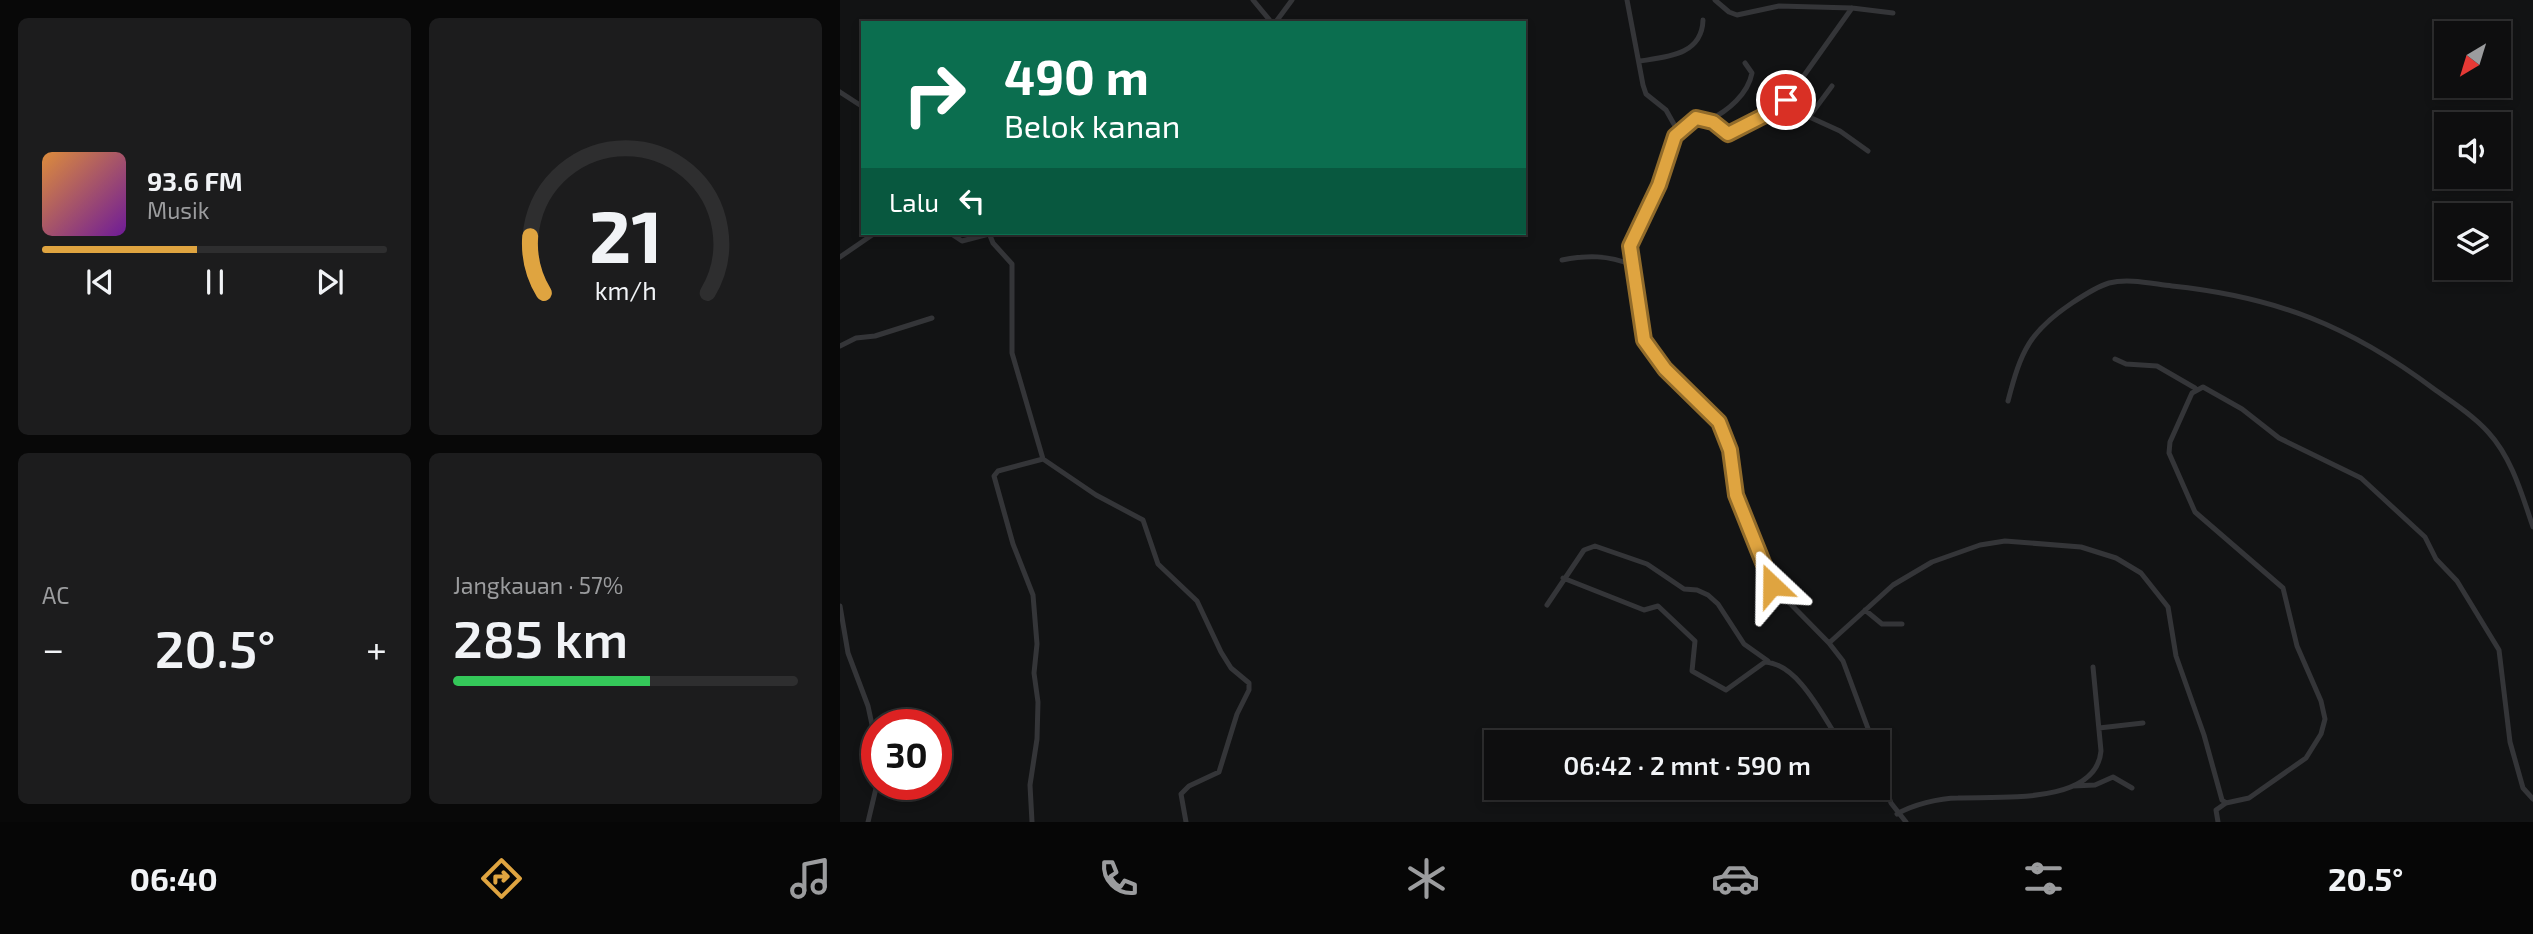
<!DOCTYPE html>
<html lang="id">
<meta charset="utf-8">
<style>
:root{--surface:#0e0e0f;--page:#1c1c1d;--text:#f1f3f6;--muted:#9b9c9e;--line:#2e2e2f;--accent:#dfa440}
body{margin:0;font-family:"Exo 2",sans-serif;background:var(--page);color:var(--text);height:100vh;display:flex;flex-direction:column;font-size:26px;white-space:nowrap}
*{box-sizing:border-box;margin:0}
p{font-size:23px;color:var(--muted)}
.icon{flex:none;width:38px;height:38px;fill:none;stroke:currentColor;stroke-width:2;stroke-linecap:round;stroke-linejoin:round}
.map{position:relative;flex:1;overflow:hidden}
.panel{display:flex;flex-direction:column;gap:18px;padding:18px;background:#080808;width:840px}
.panel>*{flex:none}
.guide{position:absolute;left:21px;top:21px;width:665px;height:214px;border-radius:0px;box-shadow:0 4px 10px #0003,0 0 0 2px var(--line);background:#0b6e4f;color:#fff;overflow:hidden}
.needle{width:46px;rotate:218deg}
.fabs{position:absolute;left:1594px;top:21px;display:grid;gap:14px}
.fabs a{display:grid;place-items:center;width:77px;height:77px;border-radius:0px;background:var(--surface);box-shadow:0 4px 10px #0003,0 0 0 2px var(--line);font-size:35px}
.speed{position:absolute;left:21px;top:709px;display:flex;gap:14px;font-size:35px;font-weight:700;text-align:center}
.speed>*{display:grid;place-content:center;width:91px;height:91px;border-radius:50%;background:var(--surface);box-shadow:0 4px 10px #0003,0 0 0 2px var(--line);line-height:1}
.speed .limit{border:10px solid #d22;background:#fff;color:#111}
.pin{position:absolute;display:grid;place-items:center;width:60px;height:60px;color:#fff;margin:-30px;border:4px solid #fff;border-radius:50%;box-shadow:0 2px 7px #0007}
.me{position:absolute;width:77px;margin:-38px;rotate:337deg;stroke-linejoin:round;filter:drop-shadow(0 0 5px #0008)}
.turn{display:flex;align-items:center;gap:24px;height:147px;padding:0 28px;font-size:32px}
.turn .icon{width:91px;height:91px;stroke-width:2.5}
.turn b{display:block;font-size:49px;line-height:60px}
.then{display:flex;align-items:center;height:66px;padding:0 28px;background:#0003;gap:14px;font-size:26px}
.big{font-size:52px;font-weight:600;line-height:1.1}
.panel .card{flex:1;display:flex;flex-direction:column;justify-content:center;gap:10px;min-width:0;padding:0 24px;border-radius:10px;background:var(--page)}
.panel .dial{align-items:center;gap:0}
.dial svg{height:182px;overflow:visible;fill:none;stroke:var(--line);stroke-width:7;stroke-linecap:round;text-anchor:middle}
.dial text{fill:var(--text);stroke:none}
.song{display:flex;align-items:center;gap:21px}
.cover{width:84px;height:84px;border-radius:10px;background:linear-gradient(135deg,hsl(30 70% 55%),hsl(280 70% 35%))}
.played{height:7px;border-radius:4px;background:linear-gradient(90deg,var(--accent) 45%,var(--line) 45%)}
.keys{display:flex;justify-content:space-around;direction:ltr}
.heat{display:flex;justify-content:space-between;align-items:center;font-size:38px;direction:ltr}
.charge{height:10px;border-radius:5px;background:linear-gradient(90deg,#34c759 57%,var(--line) 0)}
.panel .tiles{flex:1;display:grid;gap:18px;grid-template-columns:repeat(2,1fr)}
.trip{position:absolute;left:644px;top:730px;width:406px;height:70px;border-radius:0px;background:var(--surface);box-shadow:0 4px 10px #0003,0 0 0 2px var(--line);font-weight:600;line-height:70px;text-align:center}
.dock{display:flex;height:112px;justify-content:space-around;align-items:center;background:#060606;color:var(--muted)}
.dock .icon{width:49px;height:49px}
.dock .current{color:var(--accent)}
.dock b{font-size:32px;color:var(--text)}
main{display:flex;flex:1;min-height:0}
.map>svg:first-child{display:block}
</style>
<main>
<section class="panel">
<div class="tiles">
<div class="card">
<div class="song"><i class="cover"></i><div><b>93.6 FM</b><p>Musik</p></div></div>
<div class="played"></div>
<div class="keys"><svg class="icon" aria-label="previous" viewBox="0 0 24 24"><path d="M18 5L8 12l10 7zM5 5v14"/></svg><svg class="icon" aria-label="pause" viewBox="0 0 24 24"><path d="M8 5v14M16 5v14"/></svg><svg class="icon" aria-label="next" viewBox="0 0 24 24"><path d="M6 5l10 7-10 7zM19 5v14"/></svg></div>
</div>
<div class="card dial"><svg viewBox="0 0 100 80">
<path d="M14 69A42 42 0 1 1 86 69"/>
<path d="M14 69A42 42 0 0 1 8 44" stroke="#dfa440"/>
<text x="50" y="56" font-size="32" font-weight="700">21</text>
<text x="50" y="72" font-size="11">km/h</text>
</svg></div>
<div class="card"><p>AC</p>
<div class="heat"><a>−</a><b class="big">20.5°</b><a>+</a></div>
</div>
<div class="card"><p>Jangkauan · 57%</p><b class="big">285 km</b><div class="charge"></div></div>
</div>
</section>
<div class="map">
<svg width="1693" height="822" viewBox="0 0 1693 822">
<rect width="100%" height="100%" fill="#121314"/>
<g fill="none" stroke-linecap="round" stroke-linejoin="round">
<path stroke="#343538" stroke-width="5" d="M413,0L432,23
M787,0L803,85L806,94L826,110L835,126L829,157L819,185L790,246L804,340L825,369L879,422L890,450L896,495L932,585L989,643L1003,661L1033,742
M875,0L889,12L897,15L939,6L1012,8L1053,13
M435,23L452,0
M800,61C827,57 862,55 863,20
M0,92L23,107
M943,105L1000,131L1028,151
M969,117L992,86
M869,120C888,111 908,94 912,73L905,63
M835,136L856,118L873,122L888,134L943,105L1012,8
M110,233L122,241L149,234
M149,233L153,243L172,264V353L203,459
M0,257L35,233
M722,260C747,255 768,255 792,265
M0,346L16,338L35,336L92,318
M1275,359L1286,364L1317,366L1355,388
M1168,401C1181,351 1189,332 1232,303C1244,295 1256,287 1269,283C1289,278 1313,284 1332,286C1437,297 1510,326 1594,389C1612,402 1633,415 1648,432C1672,458 1682,495 1693,527
M723,578L804,610L818,606L855,641L852,671L886,690L925,662C959,664 983,717 1000,742
M707,605L744,550L755,546L807,564L844,589L857,590L868,595L878,604L904,644L928,661
M0,606L8,653L28,706L37,748
M1025,610L1042,624H1062
M989,643L1053,585L1092,562L1140,545L1165,541L1241,547L1276,558L1301,573L1328,607L1336,656L1364,735L1382,800L1386,803L1409,798L1466,758L1481,734L1485,719L1481,701L1457,646L1443,588L1355,512L1329,453L1330,442L1352,393L1363,387L1402,409L1439,438L1521,478L1585,537L1596,559L1617,581L1659,650L1670,742L1683,788L1693,799
M1259,728L1303,723
M1038,767L1051,803L1066,822
M1233,786L1255,785L1273,777L1292,788
M1057,814C1072,805 1099,798 1118,798C1156,796 1256,806 1261,751L1253,667
M28,822L37,784
M192,822L190,785L197,739L198,702L194,673L197,644L193,595L173,544L154,476L158,471L203,459L256,495L303,520L318,564L357,601L381,652L391,668L409,683V690L397,714L379,772L349,786L341,794L346,822
M1378,822L1376,810L1386,803"/>
</g>
<g fill="none" stroke-linecap="round" stroke-linejoin="round">
<g stroke="#916b2a" stroke-width="18">
<path id="route" d="M932,585L896,495L890,450L879,422L825,369L804,340L790,246L819,185L835,136L856,118L873,122L888,134L939,108L946,100"/>
</g>
<use href="#route" stroke="#dfa440" stroke-width="12"/>
</g>
</svg>
<div class="fabs">
<a><svg class="needle" viewBox="-14 -14 28 28"><path d="M0-13l5 13h-10z" fill="#e53935"/><path d="M0 13l5-13h-10z" fill="#9b9c9e"/></svg></a>
<a><svg class="icon" aria-label="sound" viewBox="0 0 24 24"><path d="M4 9h4l5-4v14l-5-4H4zM17 9q2 3 0 6"/></svg></a>
<a><svg class="icon" aria-label="layers" viewBox="0 0 24 24"><path d="M12 4l9 5-9 5-9-5zM3 14l9 5 9-5"/></svg></a>
</div>
<div class="speed"><div class="limit">30</div></div>
<div class="pin" style="left:946px;top:100px;background:#d93025"><svg class="icon" aria-label="arrive" viewBox="0 0 24 24"><path d="M6 21V4h12l-3 4 3 4H6"/></svg></div>
<svg class="me" style="left:932px;top:585px" viewBox="-20 -20 40 40"><path d="M0-17L14 15 0 8-14 15z" fill="#dfa440" stroke="#fff" stroke-width="4"/></svg>
<div class="trip">06:42 · 2 mnt · 590 m</div>
<div class="guide">
<div class="turn"><svg class="icon" aria-label="right" viewBox="0 0 24 24"><path d="M7 20v-9h11M14 6l5 5-5 5"/></svg><div><b>490 m</b>Belok kanan</div></div>
<div class="then">Lalu<svg class="icon" aria-label="left" viewBox="0 0 24 24"><path d="M17 20v-9H6M10 6l-5 5 5 5"/></svg></div>
</div>
</div>
</main>
<nav class="dock">
<b>06:40</b>
<svg class="icon current" aria-label="directions" viewBox="0 0 24 24"><path d="M12 3l9 9-9 9-9-9zM9 14v-3h6M13 9l2 2-2 2"/></svg>
<svg class="icon" aria-label="music" viewBox="0 0 24 24"><path d="M9 18V5l10-2v13"/><circle cx="6" cy="18" r="3"/><circle cx="16" cy="16" r="3"/></svg>
<svg class="icon" aria-label="phone" viewBox="0 0 24 24"><path d="M5 4h4l2 5-3 2q2 4 5 5l2-3 5 2v4C11 20 4 13 5 4z"/></svg>
<svg class="icon" aria-label="climate" viewBox="0 0 24 24"><path d="M12 3v18M4 7l16 10M4 17L20 7"/></svg>
<svg class="icon" aria-label="car" viewBox="0 0 24 24"><path d="M5 17H2v-5l4-1 3-4h7l3 4 3 1v5h-3M9 17h6M6 11h13"/><circle cx="7" cy="17" r="2"/><circle cx="17" cy="17" r="2"/></svg>
<svg class="icon" aria-label="filters" viewBox="0 0 24 24"><path d="M4 7h16M4 17h16"/><circle cx="9" cy="7" r="2"/><circle cx="15" cy="17" r="2"/></svg>
<b>20.5°</b>
</nav>
